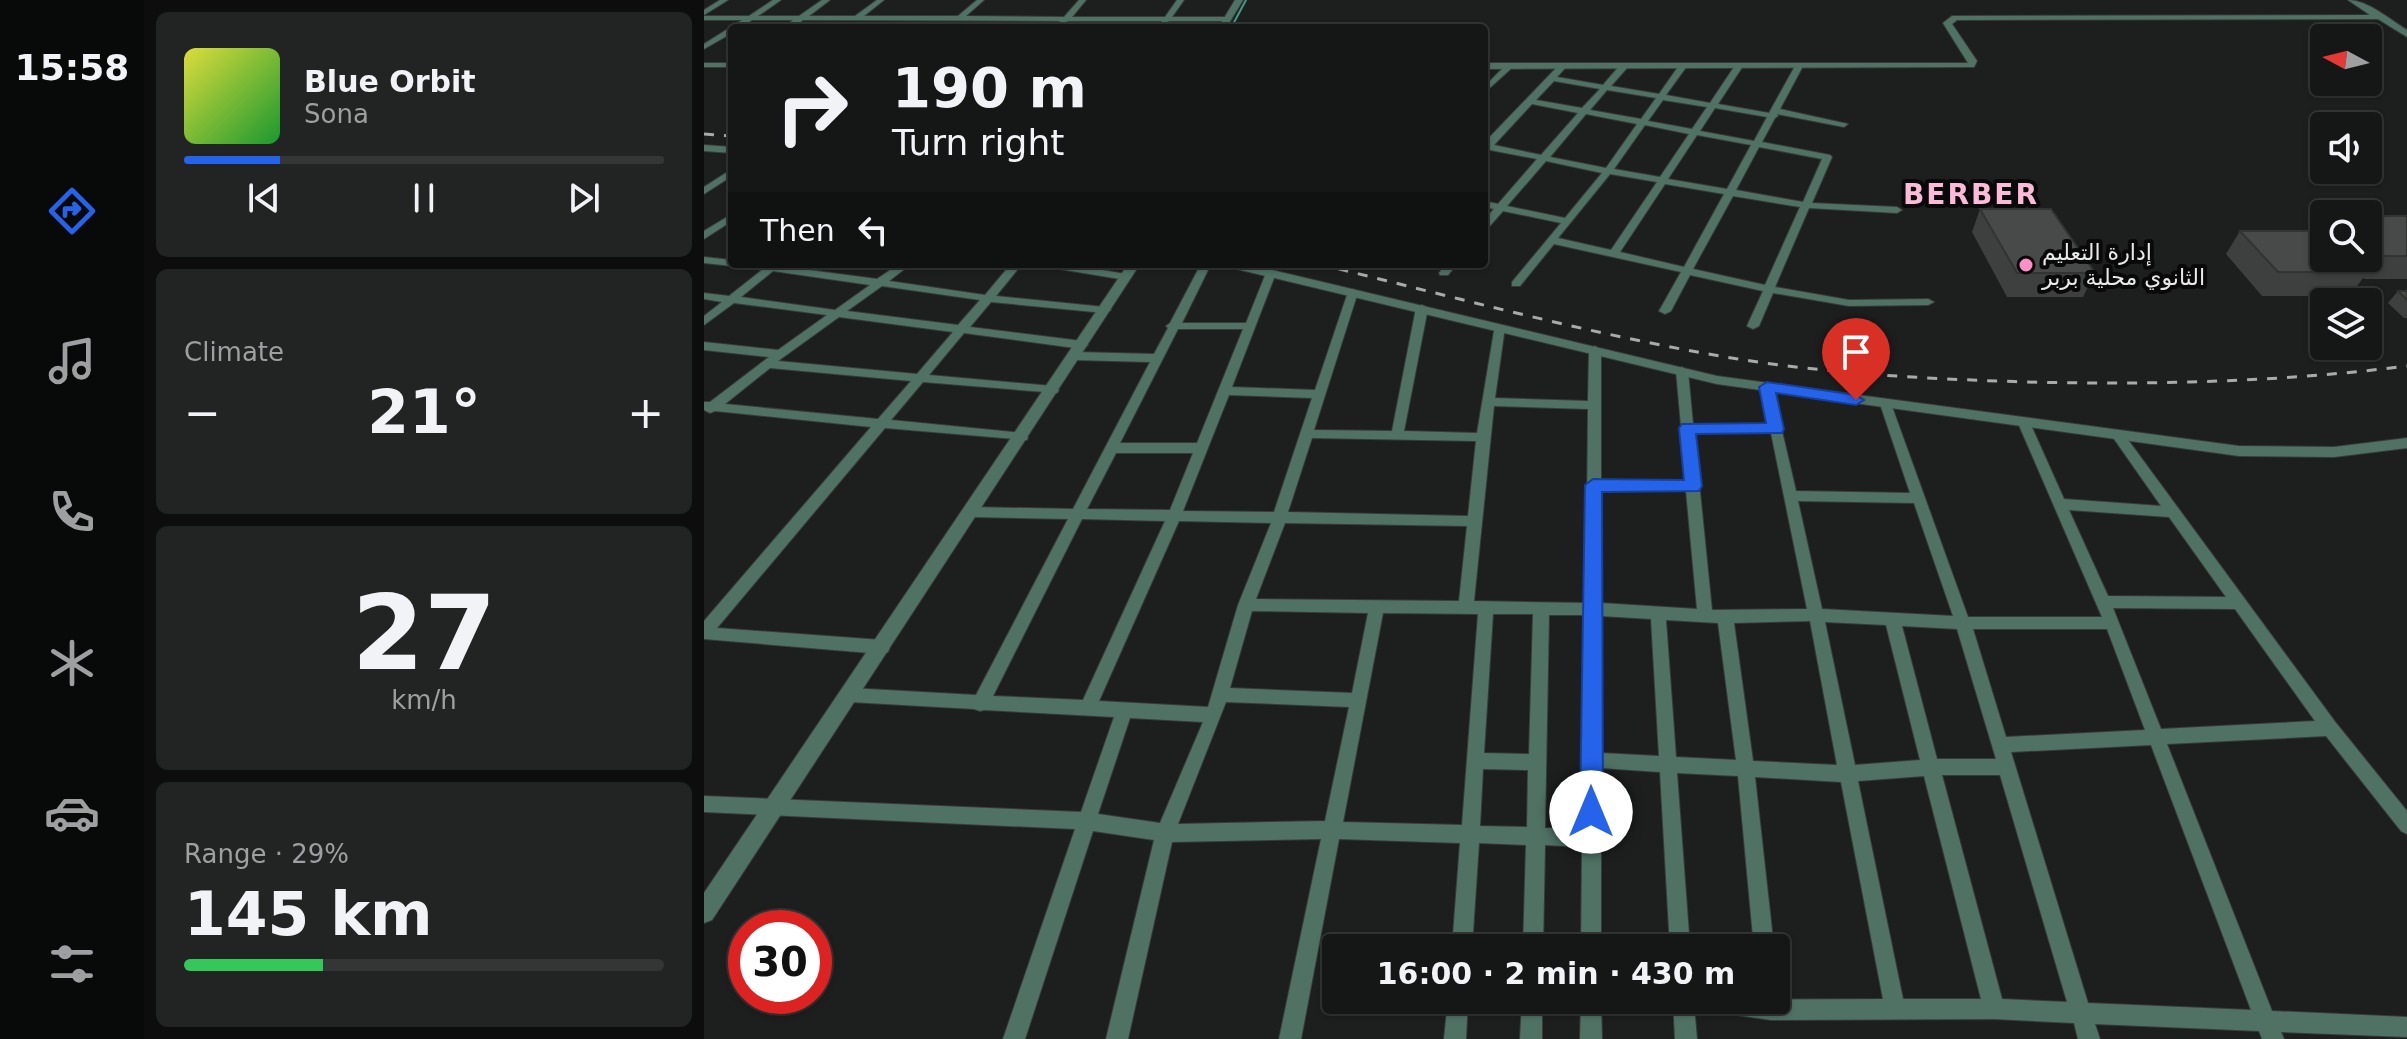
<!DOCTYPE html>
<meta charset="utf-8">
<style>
:root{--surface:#151716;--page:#222423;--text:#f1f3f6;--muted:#9d9fa1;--line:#343635;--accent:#2563eb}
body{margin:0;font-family:"DejaVu Sans","Noto Sans Arabic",sans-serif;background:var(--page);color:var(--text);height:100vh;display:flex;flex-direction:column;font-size:30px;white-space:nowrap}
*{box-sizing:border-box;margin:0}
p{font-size:26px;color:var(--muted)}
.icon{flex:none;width:44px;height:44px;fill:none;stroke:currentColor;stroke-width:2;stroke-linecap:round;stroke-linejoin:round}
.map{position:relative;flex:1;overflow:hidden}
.sheet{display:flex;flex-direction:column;gap:12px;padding:12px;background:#0c0d0c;width:560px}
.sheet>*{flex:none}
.top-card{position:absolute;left:24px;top:24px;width:760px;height:244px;border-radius:8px;box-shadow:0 2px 6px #0004,0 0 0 2px var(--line);background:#151716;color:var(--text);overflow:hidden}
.needle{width:52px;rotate:277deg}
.tools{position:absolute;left:1606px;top:24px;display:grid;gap:16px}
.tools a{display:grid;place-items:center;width:72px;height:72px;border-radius:8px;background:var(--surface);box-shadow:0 2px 6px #0004,0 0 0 2px var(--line);font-size:40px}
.speed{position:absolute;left:24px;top:910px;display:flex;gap:16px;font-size:40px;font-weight:700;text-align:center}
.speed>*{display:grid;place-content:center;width:104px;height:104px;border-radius:50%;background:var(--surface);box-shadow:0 2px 6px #0004,0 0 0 2px var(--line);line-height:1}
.speed .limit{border:12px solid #d22;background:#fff;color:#111}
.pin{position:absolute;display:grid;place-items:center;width:68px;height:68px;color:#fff;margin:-82px -34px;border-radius:50% 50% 50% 0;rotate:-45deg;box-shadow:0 0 8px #0007}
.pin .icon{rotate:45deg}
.me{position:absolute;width:88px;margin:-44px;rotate:0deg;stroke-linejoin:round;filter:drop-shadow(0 0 6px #0008)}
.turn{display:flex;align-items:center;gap:28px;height:168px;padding:0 32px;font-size:36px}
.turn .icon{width:104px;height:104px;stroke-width:2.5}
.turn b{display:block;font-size:56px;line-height:68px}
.then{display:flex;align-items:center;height:76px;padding:0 32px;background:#0003;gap:16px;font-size:30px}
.big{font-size:60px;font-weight:700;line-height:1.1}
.sheet .widget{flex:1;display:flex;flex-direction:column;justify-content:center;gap:12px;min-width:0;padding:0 28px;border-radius:12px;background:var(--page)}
.sheet .dial{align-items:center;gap:0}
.dial b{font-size:104px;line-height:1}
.song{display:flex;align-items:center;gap:24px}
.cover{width:96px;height:96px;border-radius:12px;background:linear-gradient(135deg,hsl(60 70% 55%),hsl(130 70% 35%))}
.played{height:8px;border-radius:4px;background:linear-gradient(90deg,var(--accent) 20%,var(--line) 20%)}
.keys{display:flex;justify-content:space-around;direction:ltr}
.heat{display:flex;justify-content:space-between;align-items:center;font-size:44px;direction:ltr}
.charge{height:12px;border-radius:6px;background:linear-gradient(90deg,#34c759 29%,var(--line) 0)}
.trip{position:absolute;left:618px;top:934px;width:468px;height:80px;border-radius:8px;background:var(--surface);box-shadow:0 2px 6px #0004,0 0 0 2px var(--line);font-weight:700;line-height:80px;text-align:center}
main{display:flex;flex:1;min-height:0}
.tab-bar{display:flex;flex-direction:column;width:144px;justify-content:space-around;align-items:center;background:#080909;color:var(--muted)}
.tab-bar .icon{width:56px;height:56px}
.tab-bar .active{color:var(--accent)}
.tab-bar b{font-size:36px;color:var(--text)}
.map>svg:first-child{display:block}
</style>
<main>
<nav class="tab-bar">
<b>15:58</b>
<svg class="icon active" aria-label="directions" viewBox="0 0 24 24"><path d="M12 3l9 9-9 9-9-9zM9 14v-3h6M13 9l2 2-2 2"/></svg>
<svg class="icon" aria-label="music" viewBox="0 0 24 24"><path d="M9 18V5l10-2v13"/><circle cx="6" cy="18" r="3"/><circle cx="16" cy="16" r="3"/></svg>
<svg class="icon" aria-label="phone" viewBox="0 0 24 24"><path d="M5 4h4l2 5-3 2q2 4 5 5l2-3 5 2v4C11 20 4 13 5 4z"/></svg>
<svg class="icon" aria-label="climate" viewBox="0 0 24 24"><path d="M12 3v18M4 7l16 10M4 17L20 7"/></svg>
<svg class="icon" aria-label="car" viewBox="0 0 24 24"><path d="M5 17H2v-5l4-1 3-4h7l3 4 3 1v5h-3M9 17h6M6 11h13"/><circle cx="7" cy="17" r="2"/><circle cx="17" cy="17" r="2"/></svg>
<svg class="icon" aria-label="filters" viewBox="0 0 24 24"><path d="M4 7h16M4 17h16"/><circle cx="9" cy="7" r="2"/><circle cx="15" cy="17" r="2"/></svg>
</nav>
<section class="sheet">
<div class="widget">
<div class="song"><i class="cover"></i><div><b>Blue Orbit</b><p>Sona</p></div></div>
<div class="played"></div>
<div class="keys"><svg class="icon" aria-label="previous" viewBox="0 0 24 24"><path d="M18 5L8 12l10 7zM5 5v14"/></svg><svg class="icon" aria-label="pause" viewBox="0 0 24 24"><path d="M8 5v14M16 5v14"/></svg><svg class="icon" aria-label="next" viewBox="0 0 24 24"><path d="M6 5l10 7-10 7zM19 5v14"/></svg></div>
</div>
<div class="widget"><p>Climate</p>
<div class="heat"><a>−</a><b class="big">21°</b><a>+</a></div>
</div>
<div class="widget dial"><b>27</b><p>km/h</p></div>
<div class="widget"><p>Range · 29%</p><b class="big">145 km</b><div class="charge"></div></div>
</section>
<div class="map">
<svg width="1703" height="1039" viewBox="0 0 1703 1039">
<rect width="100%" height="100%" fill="#1c1f1e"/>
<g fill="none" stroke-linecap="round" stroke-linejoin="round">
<path stroke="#469985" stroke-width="2" d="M527,28L542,0"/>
<g stroke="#393b3a" stroke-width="2">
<path id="minor" d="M16,0H24L0,15V10Z
M69,0H77L54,16H95L118,0H126L105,16H151L173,0H180L160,16H254L273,0H280L262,16L360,17L375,0H382L368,17H461L473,0H480L468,17H524L528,19L524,21H465L459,26L455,24L458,21H364L358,25L354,23L356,21L99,20L88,28H79L89,20H48L36,28H28V33L0,49V44L38,20H0V16H45Z
M0,63H28V67H0Z
M803,64L810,66L780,93V87Z
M856,64L863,66L853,77L899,85L917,64H923V68L907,86L955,94L976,64H982L983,66L962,95L1006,103L1032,64H1035L1039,66L1014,104L1065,113L1091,66L1098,64L1099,66L1076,109L1144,124L1140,127L1073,114L1074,116L1071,118L1058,142L1126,155L1128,157L1108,203L1193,207L1198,210L1193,213L1105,208L1071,287L1145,300L1224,299L1230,302L1224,305L1145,306L1069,293L1055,326L1049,329L1043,326L1059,291L986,275L967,311L961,314L955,311L977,272L850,244L816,286H808V282L857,223L799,211L784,228L780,229V220L790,209L780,207V201L794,204L833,159L786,150L780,154V143ZM850,81L896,89L878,108L832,100ZM903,90L952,98L937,119L886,110ZM959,100L1003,107L988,129L944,121ZM828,104L874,113L837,155L790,145ZM1011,108L1063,117L1050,141L996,131ZM882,114L933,124L902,168L846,157ZM941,125L985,134L956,177L910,169ZM993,135L1047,145L1023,189L964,179ZM1055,147L1118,159L1099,202L1032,190ZM842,161L898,173L861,218L803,206ZM906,174L953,182L907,250L854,238ZM961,184L1020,194L980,267L916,252ZM1029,196L1096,207L1061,285L989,269Z
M28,169V176L0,194V187Z
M28,214V221L0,239V231Z
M0,257L28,260V264H33L28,266L0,263Z
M36,264H76L75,266L173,279L195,264H207L185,281L281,295L307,264H318L292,296L401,307L407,310L401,313L287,302L266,327L378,341L384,345L378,349L260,333L225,375L349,386L355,390L353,393L219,382L187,420L318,433L324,437L323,440L181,428L13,628L178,640L184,642L186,647L184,652L178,654L0,639V621L167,427L11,411L6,413L0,410V402H6L65,357L0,350V342L74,350L123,315L30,303L0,325V316L18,302L0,299V293L25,296L58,270L37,266ZM69,271L166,285L131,310L37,297ZM178,286L276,300L254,325L143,311ZM135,317L249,332L213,374L74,361ZM66,368L207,381L174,419L21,404Z
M338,264H362L422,274L427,277L422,280L343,267Z
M497,264H507L478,323H542L562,273L567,270L572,273L528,387L611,390L644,292L649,289L654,292L610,430L688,431L712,308L718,305L724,308L700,431L773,433L791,325H799L801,327L791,398L884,401L885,350L891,346L897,350V480L982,481L972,371L978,367L984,371L989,424L1065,425L1057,387L1063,383L1067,384L1092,491L1206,493L1176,404L1178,401H1186L1264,617H1398L1314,423L1320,419L1326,423L1360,499L1457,506L1408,436L1414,432L1419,433L1632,723L1703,811V834L1697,831L1622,736L1463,744L1568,1011L1703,1017V1037L1577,1032L1580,1039H1558L1555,1031L1391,1024L1396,1039H1374L1370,1023L1290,1019L1067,1020L998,1010L990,1005L993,1039H971L969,1000L1179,999L1137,782L1051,777L1070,948H1050L1034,776L973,773L986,948H966L956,772L897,768V948H877L878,847L841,845L839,948H819L822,845L775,843L768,948H748L756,843L635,839L597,1039H575L617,839L468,842L424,1039H402L450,840L389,831L321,1039H299L371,829L0,812V796L377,812L410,717L280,710L276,711L270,709L146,702L140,700L138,695L140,690L146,688L272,695L364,519L268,517L261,512L268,507L369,509L446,362L371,360L365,356L371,352L450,354L464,328L462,326L466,323ZM474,329H539L493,443H416ZM525,395L608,398L570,512L479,511ZM790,406L884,409L882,603L770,601ZM990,432L1067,433L1103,609L1008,610ZM608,438L772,441L764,516L584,512ZM412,453H489L466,510L383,509ZM897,490L982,491L993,609L897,603ZM1094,501L1210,503L1249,616L1118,609ZM1365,510L1465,517L1522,597L1404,596ZM378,519L461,521L379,700L289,696ZM475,521L567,523L534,605L504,707L395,701ZM581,523L763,526L755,601L552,599ZM1409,608L1531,609L1611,721L1457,729ZM548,611L664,613L648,693L526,688ZM679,613L774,614L758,825L639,822ZM789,614H829L825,754L780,753ZM845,615H882L879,829L841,828ZM897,616L947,619L955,756L897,753ZM962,620L1014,623L1032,760L972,757ZM1106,621L1133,765L1049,761L1030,623ZM1121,622L1182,625L1216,760L1151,765ZM1198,626L1253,629L1292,759H1233ZM1269,629H1403L1441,730L1302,737ZM522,702L645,707L621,821L474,824ZM426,718L499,722L456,823L394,814ZM1447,745L1547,1010L1384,1003L1307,752ZM779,769L824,770L823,827L776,826ZM1238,775H1296L1363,1002L1298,999ZM1220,776L1277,999H1199L1154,781Z
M742,264H753L744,275H736L735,273Z
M744,1000H764L762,1039H740Z
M818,1000H838V1039H816Z
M877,1000H897L898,1039H876Z"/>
</g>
<g stroke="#393b3a" stroke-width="2">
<path id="tertiary" d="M531,0H539L522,28H514Z
M1644,0C1664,0 1686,20 1703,30V37L1674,19L1253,20L1248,24L1273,61L1270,67L780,69V63H1264L1239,23L1248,16L1666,15Z
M0,145L28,147V153L0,151Z
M424,264H436L8,920L0,923V893Z
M522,264H543L1013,376L1535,446L1630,447L1703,438V448L1630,457L1535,456L1013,384L528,268Z"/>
</g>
<use href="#minor" fill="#4f7265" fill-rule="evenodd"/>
<use href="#tertiary" fill="#4f7265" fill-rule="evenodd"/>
<path stroke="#a9abaa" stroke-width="3" stroke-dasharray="10 10" stroke-linecap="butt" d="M0,134L28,136
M615,264C754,298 892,336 1034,359C1129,374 1226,379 1323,382C1450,385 1576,382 1703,366"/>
</g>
<path fill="#3d403e" d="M1276,209L1391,273L1379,297H1303L1268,232Z
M1664,216H1703V279H1661L1659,278L1646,296H1558L1522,254L1536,231L1620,258H1664Z
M1694,291H1703V318H1700L1684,303Z"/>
<path fill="#474a48" stroke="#323432" stroke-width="2" d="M1276,209H1347L1391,273H1313Z
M1664,216H1703V256H1679L1664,242Z
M1536,231H1620V258H1649L1664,272H1574Z
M1694,291H1703V300Z"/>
<path fill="#2563eb" stroke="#184099" stroke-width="2" d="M1063,382L1152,395L1160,400L1152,405L1072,393L1080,429L1078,433L992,434L998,486L995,491L898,492L899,812L896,820L887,823L879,820L876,812L881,485L889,479L980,480L975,428L978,424L1062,423L1055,387Z"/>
<circle fill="#fb8fc6" stroke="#080908" stroke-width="3" cx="1322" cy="265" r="8"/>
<g text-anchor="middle" stroke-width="8" stroke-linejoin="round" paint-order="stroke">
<g font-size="22" fill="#e8eae9" stroke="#080908" text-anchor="start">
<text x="1338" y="260">إدارة التعليم<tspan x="1338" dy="25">الثانوي محلية بربر</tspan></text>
</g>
<g font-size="28" font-weight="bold" letter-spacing="2" fill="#f9bbd8" stroke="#080908">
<text x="1267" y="204">BERBER</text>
</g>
</g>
</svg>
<div class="tools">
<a><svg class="needle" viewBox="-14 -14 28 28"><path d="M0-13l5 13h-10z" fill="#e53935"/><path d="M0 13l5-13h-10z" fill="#9d9fa1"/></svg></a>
<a><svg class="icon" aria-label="sound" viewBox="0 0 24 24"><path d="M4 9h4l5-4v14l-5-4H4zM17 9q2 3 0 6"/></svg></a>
<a><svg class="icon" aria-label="search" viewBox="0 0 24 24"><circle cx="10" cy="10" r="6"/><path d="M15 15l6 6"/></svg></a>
<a><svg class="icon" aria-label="layers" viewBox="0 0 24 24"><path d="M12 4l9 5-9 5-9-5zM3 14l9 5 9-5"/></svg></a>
</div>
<div class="speed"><div class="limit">30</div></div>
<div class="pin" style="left:1152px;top:400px;background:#d93025"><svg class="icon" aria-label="arrive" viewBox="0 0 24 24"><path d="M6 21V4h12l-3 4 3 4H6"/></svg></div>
<svg class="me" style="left:887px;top:812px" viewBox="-20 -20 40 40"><circle r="19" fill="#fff"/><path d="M0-13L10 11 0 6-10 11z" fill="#2563eb"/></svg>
<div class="trip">16:00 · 2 min · 430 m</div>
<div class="top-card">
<div class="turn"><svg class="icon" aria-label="right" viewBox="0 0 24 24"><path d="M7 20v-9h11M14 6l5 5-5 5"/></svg><div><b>190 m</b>Turn right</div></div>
<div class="then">Then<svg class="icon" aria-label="left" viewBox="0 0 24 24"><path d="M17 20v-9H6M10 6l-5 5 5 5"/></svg></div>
</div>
</div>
</main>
